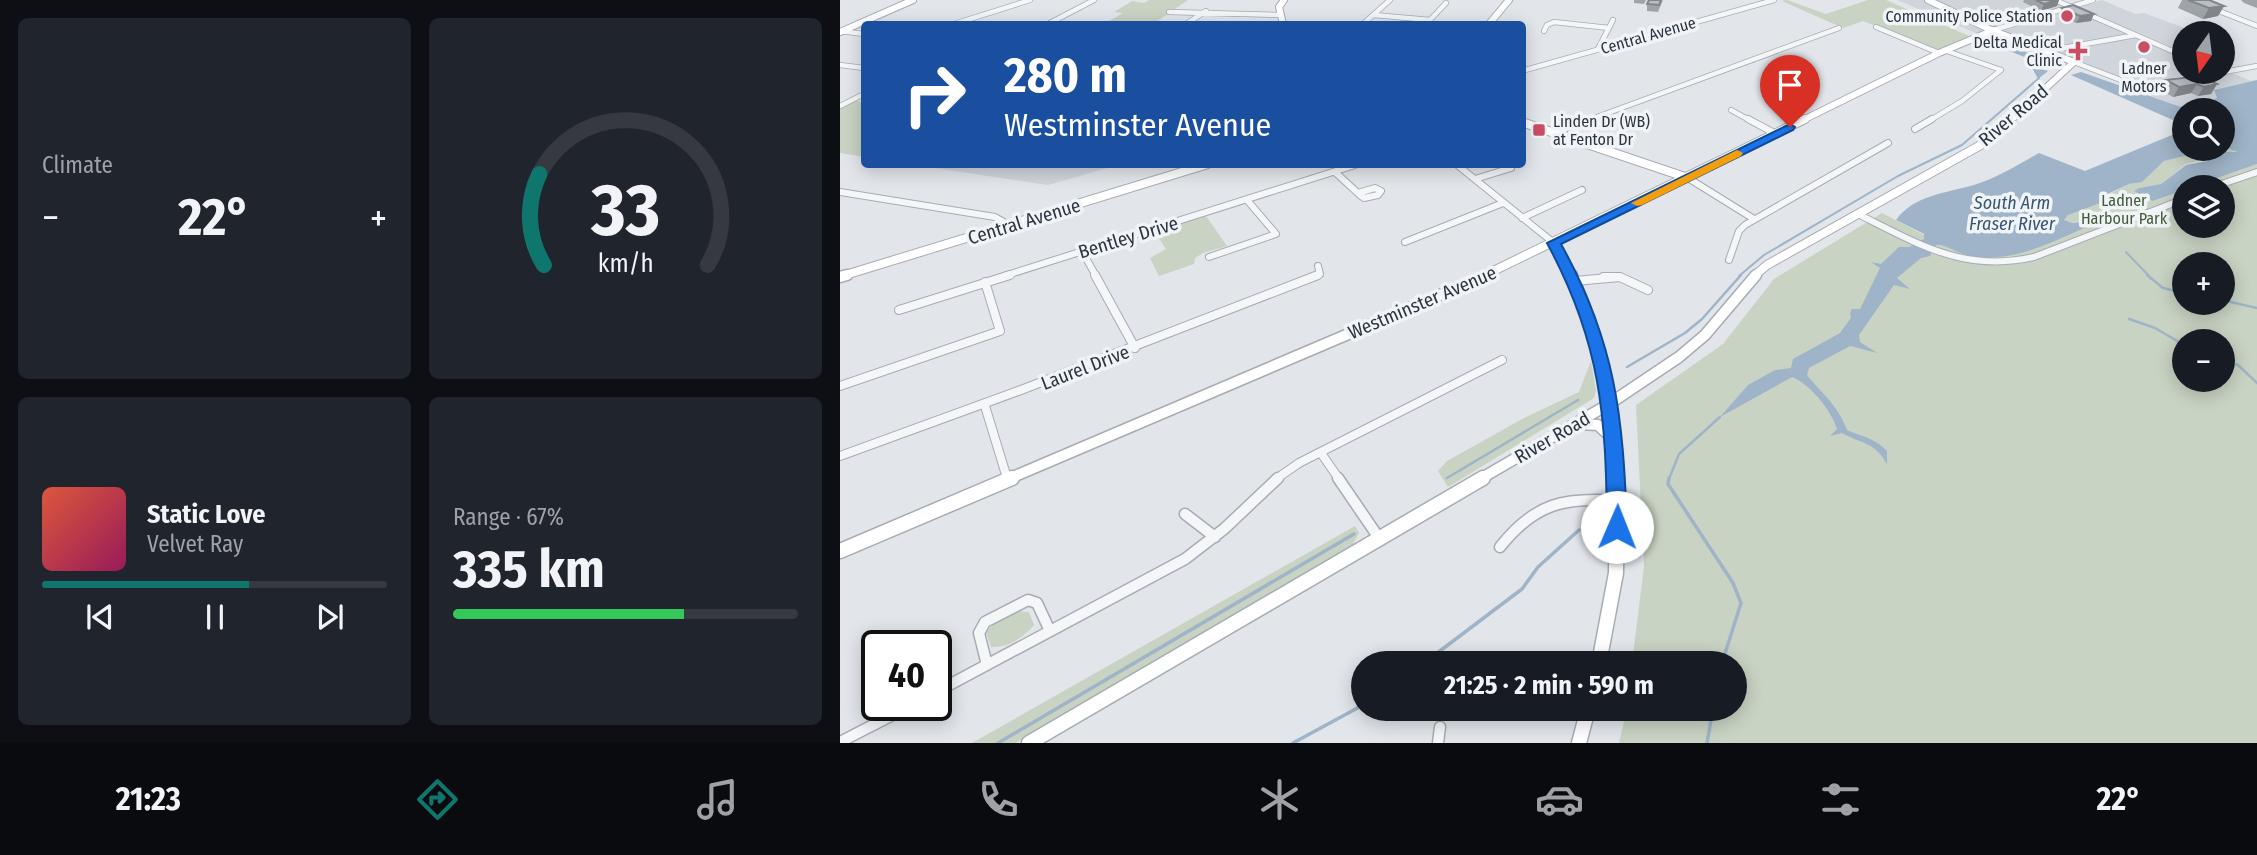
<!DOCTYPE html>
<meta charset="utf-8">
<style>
:root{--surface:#171b24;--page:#20242c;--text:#f1f3f6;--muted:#9ea1a6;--line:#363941;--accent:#0f766e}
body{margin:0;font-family:"Fira Sans Condensed",sans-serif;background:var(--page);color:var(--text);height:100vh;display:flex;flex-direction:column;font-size:26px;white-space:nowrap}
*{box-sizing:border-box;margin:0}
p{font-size:23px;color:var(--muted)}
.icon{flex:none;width:38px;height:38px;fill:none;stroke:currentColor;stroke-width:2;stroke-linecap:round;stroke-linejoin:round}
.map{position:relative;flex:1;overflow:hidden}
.side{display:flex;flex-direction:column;gap:18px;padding:18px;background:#0d0f14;width:840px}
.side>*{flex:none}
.top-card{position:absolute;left:21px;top:21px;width:665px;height:147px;border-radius:7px;box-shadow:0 4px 18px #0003;background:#1a4fa0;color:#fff;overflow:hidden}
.needle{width:46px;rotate:194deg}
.buttons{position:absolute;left:1332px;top:21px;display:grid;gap:14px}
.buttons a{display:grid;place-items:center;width:63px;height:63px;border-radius:50%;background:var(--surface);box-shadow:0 4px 18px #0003;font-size:35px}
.speed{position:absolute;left:21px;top:630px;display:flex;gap:14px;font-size:35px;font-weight:700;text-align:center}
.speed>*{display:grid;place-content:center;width:91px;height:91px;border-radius:50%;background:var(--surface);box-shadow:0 4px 18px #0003;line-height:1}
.speed .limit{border:4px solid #111;border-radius:10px;background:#fff;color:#111}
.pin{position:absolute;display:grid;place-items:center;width:60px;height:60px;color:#fff;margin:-72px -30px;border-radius:50% 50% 50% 0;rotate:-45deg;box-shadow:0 0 7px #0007}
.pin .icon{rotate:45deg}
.me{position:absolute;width:77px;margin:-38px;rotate:1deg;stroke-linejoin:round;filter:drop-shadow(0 0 5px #0008)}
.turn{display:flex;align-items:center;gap:24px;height:147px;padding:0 28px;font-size:32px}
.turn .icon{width:91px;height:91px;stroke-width:2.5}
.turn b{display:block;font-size:49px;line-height:60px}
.big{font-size:52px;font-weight:700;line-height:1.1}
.side .card{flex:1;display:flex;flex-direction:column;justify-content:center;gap:10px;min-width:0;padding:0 24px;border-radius:10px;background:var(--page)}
.side .dial{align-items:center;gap:0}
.dial svg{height:182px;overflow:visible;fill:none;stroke:var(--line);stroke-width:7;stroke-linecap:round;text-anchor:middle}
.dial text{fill:var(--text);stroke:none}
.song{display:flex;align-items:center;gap:21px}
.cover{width:84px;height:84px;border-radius:10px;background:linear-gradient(135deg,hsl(10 70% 55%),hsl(330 70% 35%))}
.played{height:7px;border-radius:4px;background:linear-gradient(90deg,var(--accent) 60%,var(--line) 60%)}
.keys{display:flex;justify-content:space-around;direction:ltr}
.heat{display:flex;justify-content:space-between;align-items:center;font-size:38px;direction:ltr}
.charge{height:10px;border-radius:5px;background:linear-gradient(90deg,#34c759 67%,var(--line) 0)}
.side .tiles{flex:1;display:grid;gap:18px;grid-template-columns:repeat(2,1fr)}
.trip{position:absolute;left:511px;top:651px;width:396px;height:70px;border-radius:35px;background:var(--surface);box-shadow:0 4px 18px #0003;font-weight:700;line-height:70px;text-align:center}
.tab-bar{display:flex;height:112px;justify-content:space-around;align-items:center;background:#090b0e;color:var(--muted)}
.tab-bar .icon{width:49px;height:49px}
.tab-bar .active{color:var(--accent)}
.tab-bar b{font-size:32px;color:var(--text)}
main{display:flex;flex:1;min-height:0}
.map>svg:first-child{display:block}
</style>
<main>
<section class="side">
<div class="tiles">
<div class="card"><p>Climate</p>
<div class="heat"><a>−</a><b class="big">22°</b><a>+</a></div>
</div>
<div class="card dial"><svg viewBox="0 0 100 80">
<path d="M14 69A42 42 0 1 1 86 69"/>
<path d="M14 69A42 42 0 0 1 12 29" stroke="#0f766e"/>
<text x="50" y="56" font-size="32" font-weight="700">33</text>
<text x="50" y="72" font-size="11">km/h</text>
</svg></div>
<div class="card">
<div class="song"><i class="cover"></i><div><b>Static Love</b><p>Velvet Ray</p></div></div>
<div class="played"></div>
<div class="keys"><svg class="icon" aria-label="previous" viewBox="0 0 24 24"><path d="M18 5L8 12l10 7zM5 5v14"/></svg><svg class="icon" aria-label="pause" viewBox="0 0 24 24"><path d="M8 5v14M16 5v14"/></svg><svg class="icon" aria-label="next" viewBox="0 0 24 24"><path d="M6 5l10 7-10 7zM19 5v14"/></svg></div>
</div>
<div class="card"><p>Range · 67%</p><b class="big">335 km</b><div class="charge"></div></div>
</div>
</section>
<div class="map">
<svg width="1417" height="743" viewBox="0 0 1417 743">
<rect width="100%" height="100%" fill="#e2e5ea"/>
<path fill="#d0d4db" d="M1057,0H1083L1146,31L1136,33Z
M1094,0H1210L1225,6L1155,28Z
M1262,0L1295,14L1304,13L1358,33H1344V52L1237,7Z
M1237,11L1289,34L1208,49L1162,31L1207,16Z
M1154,33L1226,62L1222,66L1204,61L1145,37Z
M1298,37L1344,58V72H1368L1296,84L1217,52Z
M1392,73L1412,81L1375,90L1377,98L1347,109L1287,87L1307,88Z
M84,164L278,165L208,185L81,166Z"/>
<path fill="#c8d3c3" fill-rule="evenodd" d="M309,0H348L313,24H264L283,13L274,12L292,1L304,3Z
M947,0L986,14L1028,0H1046L1129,36L1096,50L1023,21L1003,28L942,1Z
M14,101L24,102V157L0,153V108Z
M1383,146L1397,151L1346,164L1321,184L1299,188L1314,201L1344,190V226H1382V187H1352L1417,164V743H779L787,709H894V663H792L804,566L796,405L883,344L934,279L1042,213L1101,244L1130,256L1245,220L1231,223L1224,220L1228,215L1289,184L1302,181L1324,161L1349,155L1350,149H1382ZM1344,264H1382V303H1344ZM1344,341H1382V380H1344Z
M366,216L387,246L363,253L355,258L354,264L319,276L310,258L326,249L315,232Z
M751,361L756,391L754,398L608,487L598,471L607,461L684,418L739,392Z
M515,526L519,533L512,546L175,743H132Z
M177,611L189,612L194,625C183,638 168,648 151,647L146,632L155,622Z"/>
<path fill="#9fb4c8" d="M1145,37L1220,65L1199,68L1208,71L1198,79L1187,58L1139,39Z
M1241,72L1347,109L1377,98L1374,90L1417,80V164L1352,187H1344V190L1313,201L1294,191L1299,188L1321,184L1346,165L1367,161L1384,152H1397L1383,146L1382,110H1344V125L1231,75Z
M1344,130V149H1350L1349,155L1324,161L1302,182L1289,184L1261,197L1260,203L1228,215L1224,220L1232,223L1265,219C1223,236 1178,264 1132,256C1122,255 1111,248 1101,245H1096L1090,256L1081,258L1057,278L1070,289L1054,285L1019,335L1020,342L1037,353L1010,346L969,368L967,375C983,395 997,404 1007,430C1023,437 1035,438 1047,451V464C1035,442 1022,444 1002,433L990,436L997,429C991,410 970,384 952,377L880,417L908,385L935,370L951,368L953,359L1000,333L1011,318L1010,313L1012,309H1020L1040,268L1031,262L1041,264L1059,247H1069L1084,239V234L1056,220C1074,195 1106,193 1134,185C1157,178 1178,165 1199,153L1245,171Z"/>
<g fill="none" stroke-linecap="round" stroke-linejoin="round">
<path stroke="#9fb4c8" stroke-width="2" d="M1286,252L1309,276
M899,276L924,255L1058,176L1122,145L1199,78"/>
<path stroke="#9fb4c8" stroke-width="2.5" d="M1307,275L1323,288L1344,293
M1382,300L1417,308
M1289,319L1315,328L1344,345
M1382,360L1398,365L1417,383
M787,367L845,333L862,319L901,275
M607,478L738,400
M829,479L839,454L880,417"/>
<path stroke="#9fb4c8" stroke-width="3.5" d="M829,478L828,484L893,583L901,603L882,663
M584,663L682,589L698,567L739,530
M158,743L514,534
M453,743L523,705
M867,743L873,709"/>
<g stroke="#a7acb4" stroke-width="6">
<path id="street-far3" d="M1215,0L1344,56
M1351,0L1417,26
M329,12L439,15
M534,15L590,20L606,3
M114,24L190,0
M208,24L254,0
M346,24L366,11
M523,24L550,0
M1036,27L1099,53
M1154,30L1253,0
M0,31L24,34
M704,31L707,25L714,22L769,28
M758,49L773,20
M1104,50L1161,70
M1206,51L1296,35
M1234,62L1296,86L1335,81
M0,65L24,68
M682,71L934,0
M1351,78L1417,66
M0,106L24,94
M891,110L911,121
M746,121L999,28
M1089,121L1122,101L1161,70"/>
</g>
<g stroke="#a7acb4" stroke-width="8">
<path id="street-far2" d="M908,119L936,134
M1075,129L1092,119
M715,132L751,119
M616,164L714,243
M495,172L521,196L524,198L538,195L541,191L535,188L518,193
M848,178L914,219
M635,179L671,168
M1373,187L1417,172
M0,192L155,217L169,225
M1018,214C1078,244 1125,273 1194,257L1344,199
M682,218L742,190
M565,242L663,203
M242,251L256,276
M369,257L436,234L407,200
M889,260L899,231L905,225L1048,143
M164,276L518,164
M474,276L480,274L478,266
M763,276H779"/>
</g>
<g stroke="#a7acb4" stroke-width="10">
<path id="street-far1" d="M255,275L295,348
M735,281L780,277L808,290
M59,310L170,275
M0,386L160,331L145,282
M145,406L167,478
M481,453L499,479
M0,456L181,390L478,275
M436,479L459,463L662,360"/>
</g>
<g stroke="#a7acb4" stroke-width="13">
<path id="street" d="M498,478L539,538
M345,514L375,537
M660,547C695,503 724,497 778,501
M147,665L139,633L145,622L188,600L197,603L210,631
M96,692L345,559L384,529L438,478
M0,742L72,705
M598,743L600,727"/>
</g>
<g stroke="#a7acb4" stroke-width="8">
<path id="secondary-far3" d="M1088,0L1149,29L1234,62L1170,121
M443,24L439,7L444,0
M649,24L669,0
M0,32L73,0
M961,121L1099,53L1154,30"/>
</g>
<g stroke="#a7acb4" stroke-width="10">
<path id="secondary-far2" d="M682,122L848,178
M714,243L733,276
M2,276L368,164
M643,276L965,119
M914,276L927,265L1146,142L1171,119"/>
</g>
<g stroke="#a7acb4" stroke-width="13">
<path id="secondary-far1" d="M732,275C761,340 774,408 777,479
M0,277L7,275
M739,424L758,425L772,438
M168,479L647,275
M640,479L769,404L839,357L865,335L916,275"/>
</g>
<g stroke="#a7acb4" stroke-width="17">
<path id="secondary" d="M0,551L172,478
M759,663L776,573L777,478
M189,743L643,478
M739,743L748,709"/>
</g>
<use href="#street-far3" stroke="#f4f6f8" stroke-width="4.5"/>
<use href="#street-far2" stroke="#f4f6f8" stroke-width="6"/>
<use href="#street-far1" stroke="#f4f6f8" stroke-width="8"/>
<use href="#street" stroke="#f4f6f8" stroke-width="10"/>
<use href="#secondary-far3" stroke="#fff" stroke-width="6"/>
<use href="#secondary-far2" stroke="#fff" stroke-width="8"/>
<use href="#secondary-far1" stroke="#fff" stroke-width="10"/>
<use href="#secondary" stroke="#fff" stroke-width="14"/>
</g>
<path fill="#9fa4aa" d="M794,0H806L804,4L794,3Z
M823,0L818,12L807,11V4Z
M1184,0H1219L1217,6L1201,11L1183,2Z
M1342,0H1369L1384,6L1378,16L1363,19L1338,8Z
M1401,0H1417V8L1404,3Z
M1222,8L1254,14L1251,21L1236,23L1219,15Z
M1326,80L1377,84L1371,94L1358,96L1351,93L1333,97L1320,90Z"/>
<path fill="#82868b" d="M1217,0H1219L1217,6L1201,11L1204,4Z
M1384,6L1378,16L1363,19L1369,8Z
M1254,14L1251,21L1236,23L1240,16Z
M1357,84L1351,93L1333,97L1339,87Z
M1377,84L1371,94L1358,96L1364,87Z"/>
<path fill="#b9bfc6" stroke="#82868b" stroke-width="2" d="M809,0H821L819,5L807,4Z
M1196,0H1217L1204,4Z
M1348,0H1369L1384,6L1369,8Z
M1233,5L1254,14L1240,16L1222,8Z
M1359,76L1377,84L1364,87L1357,84L1339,87L1326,80Z"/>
<path fill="#1a73e8" stroke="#114b97" stroke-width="2" d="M950,124L955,127L953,130L721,244C776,343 783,416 787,527L784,532L777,535L770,532L767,527C766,415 761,343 707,243Z"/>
<path fill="#f59e0b" d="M897,150L903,153L901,156L802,205L797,206L791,203Z"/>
<g fill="#c84d65" stroke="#f1f4f7" stroke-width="2.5">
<circle cx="1227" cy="16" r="7"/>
<circle cx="1304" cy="47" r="7"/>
<path d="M1234.5 40.5h7v7h7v7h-7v7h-7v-7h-7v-7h7z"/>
<rect x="692" y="123" width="14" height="14" rx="3.5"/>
</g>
<g text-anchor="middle" stroke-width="7" stroke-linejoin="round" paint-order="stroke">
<g font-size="16" fill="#2b3441" stroke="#f1f4f7" text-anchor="end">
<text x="1213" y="22">Community Police Station</text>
<text x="1222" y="48">Delta Medical<tspan x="1222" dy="18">Clinic</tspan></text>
<text x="1304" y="74" text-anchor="middle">Ladner<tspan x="1304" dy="18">Motors</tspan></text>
<text x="713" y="127" text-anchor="start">Linden Dr (WB)<tspan x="713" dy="18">at Fenton Dr</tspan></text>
</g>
<g font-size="16" fill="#2b3441" stroke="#f1f4f7">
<text transform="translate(808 35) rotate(-16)" y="6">Central Avenue</text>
</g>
<g font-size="16" fill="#415c39" stroke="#f1f4f7">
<text x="1284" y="206">Ladner<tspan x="1284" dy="18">Harbour Park</tspan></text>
</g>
<g font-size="18" font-style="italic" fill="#375473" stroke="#f1f4f7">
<text x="1172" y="209">South Arm<tspan x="1172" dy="21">Fraser River</tspan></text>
</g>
<g font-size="19" fill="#2b3441" stroke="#f1f4f7">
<text transform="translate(1173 115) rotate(-40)" y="7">River Road</text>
<text transform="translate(184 221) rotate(-17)" y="7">Central Avenue</text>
<text transform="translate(288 237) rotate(-17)" y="7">Bentley Drive</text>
<text transform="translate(582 302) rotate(-23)" y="7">Westminster Avenue</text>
<text transform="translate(245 367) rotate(-21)" y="7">Laurel Drive</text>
<text transform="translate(712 437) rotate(-30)" y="7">River Road</text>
</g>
</g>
</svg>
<div class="buttons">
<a><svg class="needle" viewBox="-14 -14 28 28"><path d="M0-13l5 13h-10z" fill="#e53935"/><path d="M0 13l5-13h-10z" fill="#9ea1a6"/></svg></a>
<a><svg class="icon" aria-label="search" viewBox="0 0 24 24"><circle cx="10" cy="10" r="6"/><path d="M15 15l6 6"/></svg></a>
<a><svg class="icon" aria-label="layers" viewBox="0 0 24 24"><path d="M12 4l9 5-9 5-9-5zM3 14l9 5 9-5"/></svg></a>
<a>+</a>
<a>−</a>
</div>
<div class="speed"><div class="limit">40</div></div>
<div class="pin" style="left:950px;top:127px;background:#d93025"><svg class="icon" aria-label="arrive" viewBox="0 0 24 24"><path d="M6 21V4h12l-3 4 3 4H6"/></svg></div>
<svg class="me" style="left:777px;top:527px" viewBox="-20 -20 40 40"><circle r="19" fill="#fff"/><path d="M0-13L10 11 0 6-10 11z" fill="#1a73e8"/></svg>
<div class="trip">21:25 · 2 min · 590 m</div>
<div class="top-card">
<div class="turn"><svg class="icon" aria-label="right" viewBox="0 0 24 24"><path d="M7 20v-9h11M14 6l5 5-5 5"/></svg><div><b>280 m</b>Westminster Avenue</div></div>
</div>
</div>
</main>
<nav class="tab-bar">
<b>21:23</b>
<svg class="icon active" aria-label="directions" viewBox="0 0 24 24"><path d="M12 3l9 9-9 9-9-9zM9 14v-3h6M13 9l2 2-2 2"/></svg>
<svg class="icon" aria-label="music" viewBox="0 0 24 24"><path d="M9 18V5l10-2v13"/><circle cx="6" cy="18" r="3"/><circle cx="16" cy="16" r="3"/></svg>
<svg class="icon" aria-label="phone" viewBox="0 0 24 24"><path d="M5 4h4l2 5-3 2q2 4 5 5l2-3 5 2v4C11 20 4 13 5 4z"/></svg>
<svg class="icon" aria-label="climate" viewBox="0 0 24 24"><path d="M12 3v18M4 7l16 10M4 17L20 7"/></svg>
<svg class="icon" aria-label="car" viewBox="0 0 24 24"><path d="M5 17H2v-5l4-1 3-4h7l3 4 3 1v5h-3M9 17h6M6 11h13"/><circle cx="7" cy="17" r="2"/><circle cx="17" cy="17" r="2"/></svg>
<svg class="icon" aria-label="filters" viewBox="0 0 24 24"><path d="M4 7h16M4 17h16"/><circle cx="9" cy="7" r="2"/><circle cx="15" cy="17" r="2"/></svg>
<b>22°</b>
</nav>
